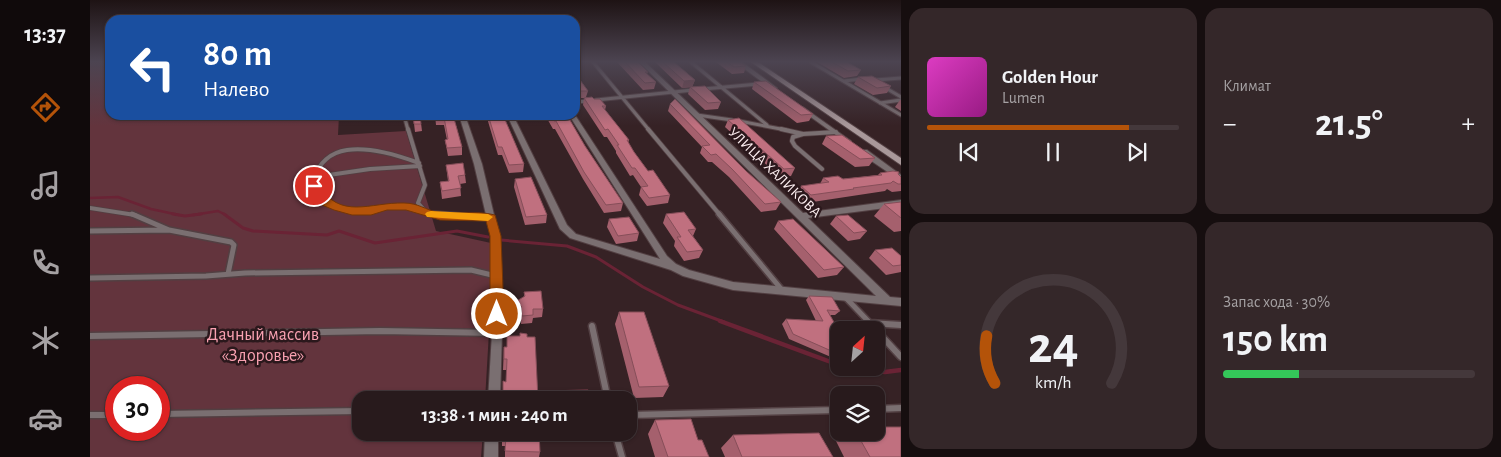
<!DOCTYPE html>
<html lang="ru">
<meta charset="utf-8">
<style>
:root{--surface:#281a1c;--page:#342729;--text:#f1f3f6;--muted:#a5a1a3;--line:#44383b;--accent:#b45309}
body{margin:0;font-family:"Alegreya Sans",sans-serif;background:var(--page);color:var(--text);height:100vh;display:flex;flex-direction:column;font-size:19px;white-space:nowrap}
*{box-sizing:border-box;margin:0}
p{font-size:16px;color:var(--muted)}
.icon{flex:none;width:28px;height:28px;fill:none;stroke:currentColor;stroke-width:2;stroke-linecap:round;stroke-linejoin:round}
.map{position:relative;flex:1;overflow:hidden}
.details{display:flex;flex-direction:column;gap:8px;padding:8px;background:#160e0f;width:600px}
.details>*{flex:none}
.top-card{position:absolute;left:15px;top:15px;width:475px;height:105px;border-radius:15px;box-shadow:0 1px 4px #0004,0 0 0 1px var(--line);background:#1a4fa0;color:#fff;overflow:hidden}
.needle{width:32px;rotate:27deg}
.controls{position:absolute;left:740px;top:321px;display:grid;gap:10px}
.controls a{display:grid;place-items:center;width:55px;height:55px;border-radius:10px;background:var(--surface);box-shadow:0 1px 4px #0004,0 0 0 1px var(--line);font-size:25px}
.speed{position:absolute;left:15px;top:376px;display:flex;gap:10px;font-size:25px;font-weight:700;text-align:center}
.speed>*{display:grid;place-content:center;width:65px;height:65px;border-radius:50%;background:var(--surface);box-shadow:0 1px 4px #0004,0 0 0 1px var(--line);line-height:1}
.speed .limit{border:8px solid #d22;background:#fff;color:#111}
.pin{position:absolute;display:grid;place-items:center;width:42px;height:42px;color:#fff;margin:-21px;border:2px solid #fff;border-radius:50%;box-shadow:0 1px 5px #0007}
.me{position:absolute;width:55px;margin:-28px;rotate:0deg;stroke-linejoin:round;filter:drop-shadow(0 0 4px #0008)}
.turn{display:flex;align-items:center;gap:18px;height:105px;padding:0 15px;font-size:22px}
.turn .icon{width:65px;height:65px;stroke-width:2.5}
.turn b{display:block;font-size:35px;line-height:42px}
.big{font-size:38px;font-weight:700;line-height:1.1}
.details .tile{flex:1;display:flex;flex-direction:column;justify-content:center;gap:8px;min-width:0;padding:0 18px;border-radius:15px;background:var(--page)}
.details .dial{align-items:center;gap:0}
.dial svg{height:130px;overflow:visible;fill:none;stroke:var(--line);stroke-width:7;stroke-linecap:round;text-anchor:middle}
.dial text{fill:var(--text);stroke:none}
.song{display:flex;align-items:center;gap:15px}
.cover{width:60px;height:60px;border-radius:8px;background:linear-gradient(135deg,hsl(310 70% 55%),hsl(310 70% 35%))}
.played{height:5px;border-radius:2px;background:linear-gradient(90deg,var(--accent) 80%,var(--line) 80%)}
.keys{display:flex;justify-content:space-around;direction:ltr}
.heat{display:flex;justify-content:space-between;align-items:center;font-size:28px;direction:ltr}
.charge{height:8px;border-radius:4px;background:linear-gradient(90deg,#34c759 30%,var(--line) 0)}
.details .tiles{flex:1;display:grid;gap:8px;grid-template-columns:repeat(2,1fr)}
.trip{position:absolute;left:262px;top:391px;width:285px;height:50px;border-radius:15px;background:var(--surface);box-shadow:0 1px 4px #0004,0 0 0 1px var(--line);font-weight:700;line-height:50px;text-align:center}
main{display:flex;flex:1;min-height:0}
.menu{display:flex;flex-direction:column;width:90px;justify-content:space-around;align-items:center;background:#100a0b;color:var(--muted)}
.menu .icon{width:35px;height:35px}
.menu .current{color:var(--accent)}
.menu b{font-size:22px;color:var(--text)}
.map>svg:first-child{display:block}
</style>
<main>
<nav class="menu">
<b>13:37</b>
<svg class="icon current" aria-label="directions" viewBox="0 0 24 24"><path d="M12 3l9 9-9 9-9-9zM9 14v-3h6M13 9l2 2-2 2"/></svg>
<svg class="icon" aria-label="music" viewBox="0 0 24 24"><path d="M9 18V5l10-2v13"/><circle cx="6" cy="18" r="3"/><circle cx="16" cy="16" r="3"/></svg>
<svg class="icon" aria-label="phone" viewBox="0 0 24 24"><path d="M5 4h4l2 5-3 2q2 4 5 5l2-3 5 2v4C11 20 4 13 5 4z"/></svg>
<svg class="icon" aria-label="climate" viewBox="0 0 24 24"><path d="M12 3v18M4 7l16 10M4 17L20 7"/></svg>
<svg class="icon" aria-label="car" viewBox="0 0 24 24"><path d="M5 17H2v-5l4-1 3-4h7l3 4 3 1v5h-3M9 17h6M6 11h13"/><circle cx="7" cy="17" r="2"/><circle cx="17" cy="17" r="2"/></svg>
</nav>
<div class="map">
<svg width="811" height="457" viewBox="0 0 811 457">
<rect width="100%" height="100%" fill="#362225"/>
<path fill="#63343d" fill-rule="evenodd" d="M0,62H20V115H249L248,135L316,131L346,231L401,243L402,280L395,400H271V432L393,433L391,457H0ZM26,388H69V430H26Z
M498,389L500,400H477L475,390Z"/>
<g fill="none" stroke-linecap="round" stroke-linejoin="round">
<path stroke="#6a2335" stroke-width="2.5" d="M0,198L28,197L61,209L89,215
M103,215L128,211L136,215"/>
<path stroke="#6a2335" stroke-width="3" d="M83,214L95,216L111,214
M134,214L153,228L163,231L237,235L249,231L285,243L367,231L398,237
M411,240L477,246L506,257L553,287L588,305L634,322"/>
<path stroke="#6a2335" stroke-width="4.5" d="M630,321L749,365
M755,368L795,372L811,370"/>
<g stroke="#523f42" stroke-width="5">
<path id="service-far3" d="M503,62L559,130
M601,62L677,125
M721,62L811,115
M785,80L811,78
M754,81L771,79
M794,87L811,97
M613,89L668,84
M506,100L603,90
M485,102L499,101
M790,103L811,100
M314,115L318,130
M607,115L642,120
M649,121L696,130"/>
</g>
<g stroke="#523f42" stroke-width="5.5">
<path id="service-far2" d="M318,129L335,185L328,203L336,212L344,215
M558,129L630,215
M691,129L713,134
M329,163C307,155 281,147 257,150C223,155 212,194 247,207C267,215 288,206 308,206C316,206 323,207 331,209
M732,169L705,146L702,141L703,137L713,134L746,132
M225,177L280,169L330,166
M0,208L45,215"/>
</g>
<g stroke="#523f42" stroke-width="8">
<path id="service-far1" d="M340,214L401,218
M629,214L692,290
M79,230L141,242L144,245L138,274
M0,231L79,230L42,214
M0,278L116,276L155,273L381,270L406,276
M756,298L779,322"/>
</g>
<g stroke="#523f42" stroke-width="9">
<path id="service" d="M777,321L786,330
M780,323L811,325
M502,326L518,400
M786,330L811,357
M0,336L290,331L406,333
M786,409L811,408
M69,414L271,411
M0,415H26
M539,415L749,410
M525,432L532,457"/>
</g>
<g stroke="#523f42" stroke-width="2">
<path id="minor" d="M549,62H555L713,213L811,200V206L718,218L800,297L811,298V306L643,290L593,276L581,270L480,238L470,229L417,115H423L477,225L486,234L570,259L479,115H485L577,256L586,264L599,270L643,282L786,296Z
M645,62H652L687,88L682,89Z
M713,107L761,141V143H757L711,110L710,109Z
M369,115H375L392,164L409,236L412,333L410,400H398L402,333L401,236L384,164Z
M771,150H777L811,175V181L771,154Z
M395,432H408V457H394Z"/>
</g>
<g stroke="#523f42" stroke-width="2">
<path id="secondary" d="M661,62H668L811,158V165Z"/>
</g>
<use href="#service-far3" stroke="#7a6f71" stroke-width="3"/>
<use href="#service-far2" stroke="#7a6f71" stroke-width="4"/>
<use href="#service-far1" stroke="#7a6f71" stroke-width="5"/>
<use href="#service" stroke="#7a6f71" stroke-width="6"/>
<use href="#minor" fill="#7a6f71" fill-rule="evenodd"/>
<use href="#secondary" fill="#a9989a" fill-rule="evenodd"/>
</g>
<path fill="#a5606d" d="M527,62H548L558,72L557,74L566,82L564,89L553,90Z
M565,62H584L605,80L602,87L592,88Z
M626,62H650L656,66L654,73L642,74Z
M727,62H757L771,70L767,76L754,78Z
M485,73L498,91L496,97L504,99L516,106L515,110L539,140L538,143L544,152L558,171L580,195L578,203L557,206L549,195L551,187L543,175L540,176L526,153V151L517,137H514L493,105L494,98H488L485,97Z
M768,77L801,86L797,93L783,95L764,84Z
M664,82L723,114L719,121L707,123L662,89Z
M600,87L631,102L628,109L615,110L598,94Z
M810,100H811V111L805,107Z
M580,104L691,202L686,210L671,212L639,177L622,162H618L610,153L612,147L578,111Z
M323,115H330L332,131L325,132Z
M345,115H363L372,147V155L358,156L355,140H357L354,125H346Z
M397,115H413L434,164L433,172L419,173L412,155H408L397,118Z
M455,115H477L495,146L533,203L531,211L514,213L493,179L465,129H463Z
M638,120L705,168L701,176L690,177L635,127Z
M736,136L785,158L779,166L765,167L732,144Z
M356,165L375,175L376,183L370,184L371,196L352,199L350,182L358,181Z
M790,173L808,174L811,177V191L802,192L797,189L795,191L716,203L706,194L711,186L730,184L733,178L753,179L788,175Z
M425,179L457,215L456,223L435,225L424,187Z
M811,202V231L804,232L784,216L794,204Z
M576,214L606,229L603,236L613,250L609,258L594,261L584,246L585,241L573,223Z
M746,216L777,231L770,239L758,241L740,224Z
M519,219L549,233L547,241L526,244L517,227Z
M688,221L754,267L747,275L728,278L684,229Z
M785,250L811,256V272L796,275L779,258Z
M434,292L453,309L452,317L443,318L442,323L431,324V314L424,310L425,302L434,297Z
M719,296L750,311L745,315H740L749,331V358L741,357L699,339L692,324L696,319L726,321L716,300Z
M529,312L579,386L573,397L544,398L525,324Z
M414,347L448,400H413V381L416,382V370H413Z
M565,420L608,440L619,457H565L558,434Z
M412,432L450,452L449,457H415V446H412Z
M757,432H786L811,457H754L746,441Z
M643,435L743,457H635L631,448Z"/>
<path fill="#864e59" d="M605,80L602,87L592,88L594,81Z"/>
<path fill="#c0707f" stroke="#864e59" d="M535,62H548L558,72H555L566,82L555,83Z
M573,62H584L605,80L594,81Z
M637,62H650L656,66L644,67Z
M742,62H757L771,70L758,71Z
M485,73L498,91H489L486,90L485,89Z
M782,76L801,86L787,88L768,77Z
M676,81L723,114L711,115L664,82Z
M615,86L631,102L618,103L600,87Z
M502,97L504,99H510L516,106H512L539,140H537L544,152L558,171L563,170L580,195L559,198L551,187L558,186L545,168H542L527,145H529L518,129L515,130L494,98Z
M585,99L656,171L691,202L675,204L642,169L626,154L621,155L612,146L620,145L580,104Z
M323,115H330L331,124H324Z
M345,115H363L372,147L357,148L355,140L358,139L354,117L345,118Z
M398,115H413L434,164L419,165L412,147H408Z
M460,115H477L495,146L533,203L516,205L494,172L466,121H464Z
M649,118L705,168L694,169L638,120Z
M752,135L785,158L770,159L736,136Z
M373,163L375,175L368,176L371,188L352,191L350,182L359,181L356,165Z
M803,171L809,172L808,174L811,177V184H808L803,181L801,183L763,188L764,189L721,195L711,186L739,182L733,178L748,176L753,179L792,175L790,173Z
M441,177L457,215L436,217L425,179Z
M811,202V218L794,204Z
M594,212L606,229L598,230L613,250L597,252L587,237H591L576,214Z
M758,215L777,231L764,233L746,216Z
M539,217L549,233L528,236L519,219Z
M703,219L754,267L734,270L688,221Z
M802,248L811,256V265L803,266L785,250Z
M451,291L453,309H443V315L432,316L431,306L425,302L435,296L434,292Z
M719,296L742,297L750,311L737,310L749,331V353H746L703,334L696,319L733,321Z
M529,312H554L579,386L549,387Z
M430,333L437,334V337H445L448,400H416V395H413V381L416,382L417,359H414V347H417V336H430Z
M601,419L608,440H612L619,457H578L565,420Z
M786,427H811V457H780L766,432H786Z
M412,432H449L450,452L415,451L416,436H412Z
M729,433L743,457H652L643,435Z"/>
<linearGradient id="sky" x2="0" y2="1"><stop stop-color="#1e1314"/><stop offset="0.49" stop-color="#4c4451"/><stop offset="1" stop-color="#4c4451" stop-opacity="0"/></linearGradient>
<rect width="811" height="126" fill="url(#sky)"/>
<path fill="#b45309" stroke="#753606" d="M224,183L228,184C250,221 280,202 314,203C328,203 336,210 347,212C366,215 386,210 405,215L411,236L414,314L412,318L407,320L402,318L400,314V236L396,221L350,220L316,210H297L281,215H262L244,210L232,205L224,197L219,186Z"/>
<path fill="#f59e0b" d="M341,211L398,214L403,217L398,221L337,217L335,214L337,212Z"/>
<g text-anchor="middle" stroke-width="5" stroke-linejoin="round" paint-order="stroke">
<g font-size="15" fill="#fdeff1" stroke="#2b181c">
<text transform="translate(685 172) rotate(44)" y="5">УЛИЦА ХАЛИКОВА</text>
</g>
<g font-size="18" fill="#f9a1b1" stroke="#2b181c">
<text x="173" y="340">Дачный массив<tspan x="173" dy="21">«Здоровье»</tspan></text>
</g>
</g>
</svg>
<div class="controls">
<a><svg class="needle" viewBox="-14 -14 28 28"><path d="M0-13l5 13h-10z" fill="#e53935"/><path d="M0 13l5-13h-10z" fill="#a5a1a3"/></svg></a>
<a><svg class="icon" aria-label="layers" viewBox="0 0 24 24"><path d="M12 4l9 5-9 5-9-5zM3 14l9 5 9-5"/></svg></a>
</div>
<div class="speed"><div class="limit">30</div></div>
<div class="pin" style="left:224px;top:186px;background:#d93025"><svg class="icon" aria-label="arrive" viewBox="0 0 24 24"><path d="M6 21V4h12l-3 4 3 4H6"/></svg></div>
<svg class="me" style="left:407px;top:314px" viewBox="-20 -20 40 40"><circle r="17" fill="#b45309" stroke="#fff" stroke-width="3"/><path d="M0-11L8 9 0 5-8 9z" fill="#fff"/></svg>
<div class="trip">13:38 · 1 мин · 240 m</div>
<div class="top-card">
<div class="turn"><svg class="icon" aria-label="left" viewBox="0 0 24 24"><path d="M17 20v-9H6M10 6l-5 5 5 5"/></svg><div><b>80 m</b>Налево</div></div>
</div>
</div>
<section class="details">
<div class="tiles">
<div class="tile">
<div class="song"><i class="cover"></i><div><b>Golden Hour</b><p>Lumen</p></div></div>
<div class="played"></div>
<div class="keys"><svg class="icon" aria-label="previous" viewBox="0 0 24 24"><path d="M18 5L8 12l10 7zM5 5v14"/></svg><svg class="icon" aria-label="pause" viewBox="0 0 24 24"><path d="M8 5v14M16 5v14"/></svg><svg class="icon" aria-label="next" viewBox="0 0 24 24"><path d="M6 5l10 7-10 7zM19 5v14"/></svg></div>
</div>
<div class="tile"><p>Климат</p>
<div class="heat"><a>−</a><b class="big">21.5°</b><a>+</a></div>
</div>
<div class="tile dial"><svg viewBox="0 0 100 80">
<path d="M14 69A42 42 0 1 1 86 69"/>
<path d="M14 69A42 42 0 0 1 9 40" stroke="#b45309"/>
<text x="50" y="56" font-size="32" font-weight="700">24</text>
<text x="50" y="72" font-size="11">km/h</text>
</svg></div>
<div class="tile"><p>Запас хода · 30%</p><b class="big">150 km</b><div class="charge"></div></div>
</div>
</section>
</main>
